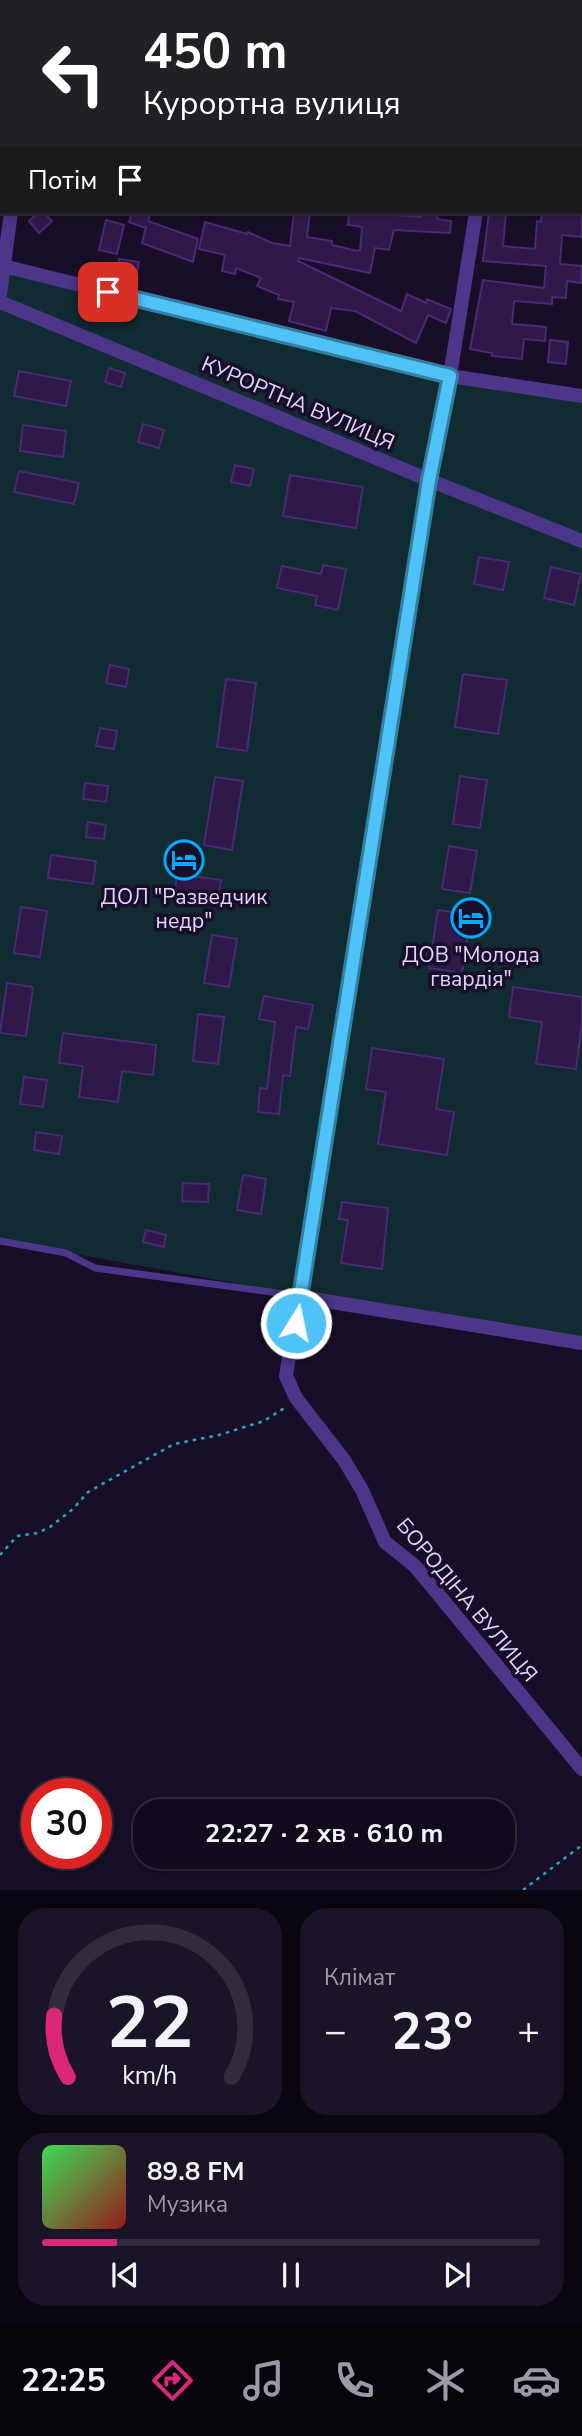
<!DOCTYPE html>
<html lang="uk">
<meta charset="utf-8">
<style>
:root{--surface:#120a1d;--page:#1b1326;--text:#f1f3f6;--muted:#9c9aa4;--line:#312b3b;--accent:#db2777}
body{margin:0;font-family:"Nunito Sans",sans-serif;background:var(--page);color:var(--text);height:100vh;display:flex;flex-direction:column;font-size:26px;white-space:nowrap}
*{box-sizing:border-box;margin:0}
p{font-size:23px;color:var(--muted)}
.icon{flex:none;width:38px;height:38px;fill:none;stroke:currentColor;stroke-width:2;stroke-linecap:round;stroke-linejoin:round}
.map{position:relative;height:1890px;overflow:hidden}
.details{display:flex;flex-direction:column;gap:18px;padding:18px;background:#0a0610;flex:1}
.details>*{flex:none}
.hud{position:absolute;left:0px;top:0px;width:583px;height:214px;box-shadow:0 4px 10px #0003,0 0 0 2px var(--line);background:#202124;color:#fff;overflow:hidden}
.speed{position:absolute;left:21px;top:1778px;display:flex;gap:14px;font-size:35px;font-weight:700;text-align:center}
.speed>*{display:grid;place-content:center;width:91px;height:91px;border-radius:50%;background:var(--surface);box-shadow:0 4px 10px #0003,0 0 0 2px var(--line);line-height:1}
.speed .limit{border:10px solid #d22;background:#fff;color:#111}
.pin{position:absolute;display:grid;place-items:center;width:60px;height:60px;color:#fff;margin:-30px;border-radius:14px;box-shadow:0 4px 10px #0006}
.me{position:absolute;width:77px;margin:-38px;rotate:10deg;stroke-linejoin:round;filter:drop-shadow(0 0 5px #0008)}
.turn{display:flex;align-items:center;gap:24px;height:147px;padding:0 28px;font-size:32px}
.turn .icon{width:91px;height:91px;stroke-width:2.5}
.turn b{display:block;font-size:49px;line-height:60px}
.then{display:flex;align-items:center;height:66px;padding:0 28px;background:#0003;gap:14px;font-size:26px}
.big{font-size:52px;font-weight:700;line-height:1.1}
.details .card{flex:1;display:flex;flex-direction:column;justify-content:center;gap:10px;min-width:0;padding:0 24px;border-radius:28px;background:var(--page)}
.details .dial{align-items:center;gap:0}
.dial svg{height:182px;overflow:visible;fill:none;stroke:var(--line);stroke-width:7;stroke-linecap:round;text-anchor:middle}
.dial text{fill:var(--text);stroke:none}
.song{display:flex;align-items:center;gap:21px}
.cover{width:84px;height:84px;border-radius:10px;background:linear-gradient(135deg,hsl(130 70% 55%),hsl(0 70% 35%))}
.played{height:7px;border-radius:4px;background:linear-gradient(90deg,var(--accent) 15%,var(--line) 15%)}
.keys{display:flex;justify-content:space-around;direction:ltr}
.heat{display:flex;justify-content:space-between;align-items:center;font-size:38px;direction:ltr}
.details .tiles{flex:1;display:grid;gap:18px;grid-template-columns:1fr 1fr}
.card:last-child{grid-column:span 2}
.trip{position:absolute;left:133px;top:1799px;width:382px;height:70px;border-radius:28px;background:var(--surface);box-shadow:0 4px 10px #0003,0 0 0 2px var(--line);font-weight:700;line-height:70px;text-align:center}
.dock{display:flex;height:112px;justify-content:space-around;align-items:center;background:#07040c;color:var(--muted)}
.dock .icon{width:49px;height:49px}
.dock .selected{color:var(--accent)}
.dock b{font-size:32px;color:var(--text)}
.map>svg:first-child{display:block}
</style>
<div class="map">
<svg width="582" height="1890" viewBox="0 0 582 1890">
<rect width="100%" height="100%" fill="#180e27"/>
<path fill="#102b32" d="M0,0H17V2H2L0,112Z
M4,270L450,377L582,397V1342L299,1295L0,1240V307Z"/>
<path fill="#2e1949" stroke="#4a2977" stroke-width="2" d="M39,212H43L52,221L39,233L29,221Z
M132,212H151L148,221L198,239L193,262L142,243L146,226V228L129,222Z
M294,212H310L307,237L332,241V245L357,251L360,250L362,227L348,225L349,212H396V215L421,217L422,212H438L437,219L451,221L450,233L394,230L389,250L375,248L370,273L299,258L298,261L401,311L407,294L426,303L427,299L451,309L446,323L428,315L416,343L355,311L331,308L326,331L289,321L294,302L278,299L279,295L257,286L261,278L236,268L235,274L222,271L225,255L199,249L205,222L247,234L248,232L272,243L290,246Z
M489,212H506L503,246L535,249L537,221L541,222L542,212H582V237L562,235L560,264L582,266L581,283L567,281L566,298L552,297V304L514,301L512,324L546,327L545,341L524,339L522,359L492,356V353L470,349L483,280L544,288L546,266L483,261Z
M106,220L124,225L117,254L99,250Z
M119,259L139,262L136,276L117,273Z
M550,340L568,342L566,364L548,362Z
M109,368L125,373L121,387L105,382Z
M19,371L71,381L66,406L14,396Z
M143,424L164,430L159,448L138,442Z
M23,425L66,431L63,457L20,451Z
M235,465L254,469L250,486L231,482Z
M19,471L79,483L74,504L14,492Z
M290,475L363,487L356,528L283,516Z
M479,557L509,562L503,590L474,584Z
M323,565L346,569L338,610L315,605L317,596L277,588L282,566L321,574Z
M551,567L581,574L574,605L544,598Z
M110,665L129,669L126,687L106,683Z
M463,674L507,680L498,734L455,727Z
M226,679L256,683L247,751L217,747Z
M100,728L117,731L114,749L96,746Z
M460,776L487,780L480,828L453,824Z
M215,777L243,781L232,850L204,845Z
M85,783L108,786L106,802L83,799Z
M88,822L106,825L104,839L86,837Z
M449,846L477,851L470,893L442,889Z
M51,855L96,861L93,884L48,878Z
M177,874L221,880L218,903L174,898Z
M21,907L47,911L40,957L14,953Z
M438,910L471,915L462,973L429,968Z
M212,935L237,939L229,987L204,983Z
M7,983L33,987L26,1036L0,1033Z
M513,987L582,997V1023L576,1069L536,1064L542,1022L509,1017Z
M264,996L313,1005L308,1029L296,1027L290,1076L283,1075L279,1114L258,1112L260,1088L267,1089L275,1022L259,1019Z
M198,1014L224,1017L218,1064L193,1061Z
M63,1033L156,1045L153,1075L122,1071L118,1102L79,1097L83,1066L59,1063Z
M372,1048L444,1059L436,1109L454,1112L447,1155L378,1144L386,1092L366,1089Z
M24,1077L47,1080L43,1107L20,1104Z
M36,1132L62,1136L59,1154L34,1150Z
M243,1175L266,1179L261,1214L237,1210Z
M183,1183L209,1184L208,1202L182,1201Z
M342,1202L388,1208L382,1269L341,1263L348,1220L339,1219Z
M146,1230L166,1235L164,1247L143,1242Z"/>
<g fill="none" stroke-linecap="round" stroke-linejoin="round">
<path stroke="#28a6bf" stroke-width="2.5" stroke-dasharray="3.5 5" stroke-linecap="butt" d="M0,1555L17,1536L37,1533L50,1527L73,1509L88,1492L174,1444L219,1435L264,1421L286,1407
M523,1890L582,1845"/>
<path stroke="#4c3689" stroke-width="7" d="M0,1241L66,1253L95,1268L300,1296"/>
<path stroke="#4c3689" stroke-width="14" d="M237,0L249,2
M42,2V0
M505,2V0
M581,47H582
M476,212L450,376L429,480L286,1376L296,1398L344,1460L362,1490L385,1542L415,1566L582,1769
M3,266L450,376L582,396
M0,294L11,212
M0,302L429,480L582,541
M301,1297L582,1343"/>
<path stroke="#906bff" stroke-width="18" d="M0,137H2
M581,189H582"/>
</g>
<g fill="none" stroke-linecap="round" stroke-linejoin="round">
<g stroke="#337fa1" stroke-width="18">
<path id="route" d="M108,292L450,376L429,480L296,1323"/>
</g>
<use href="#route" stroke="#4fc3f7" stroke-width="12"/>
</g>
<defs>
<g id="hotel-ring" transform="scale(2.0125)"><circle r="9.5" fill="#180e27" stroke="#00acff" stroke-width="1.5"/><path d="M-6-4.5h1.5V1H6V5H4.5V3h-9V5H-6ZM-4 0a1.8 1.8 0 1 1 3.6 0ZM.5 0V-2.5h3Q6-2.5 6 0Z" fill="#00acff"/></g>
</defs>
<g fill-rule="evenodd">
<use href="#hotel-ring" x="184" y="860"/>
<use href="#hotel-ring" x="471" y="918"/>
</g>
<g text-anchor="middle" stroke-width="7" stroke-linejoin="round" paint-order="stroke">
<g font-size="21" fill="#e3d4ff" stroke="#180e27">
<text transform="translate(298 403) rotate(23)" y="7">КУРОРТНА ВУЛИЦЯ</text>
<text transform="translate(467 1600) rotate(50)" y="7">БОРОДІНА ВУЛИЦЯ</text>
</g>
<g font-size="21" fill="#e3d4ff" stroke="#180e27">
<text x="184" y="904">ДОЛ "Разведчик<tspan x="184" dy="24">недр"</tspan></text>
<text x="471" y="962">ДОВ "Молода<tspan x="471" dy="24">гвардія"</tspan></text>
</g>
</g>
</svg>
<div class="speed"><div class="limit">30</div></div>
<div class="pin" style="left:108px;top:292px;background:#d93025"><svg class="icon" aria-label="arrive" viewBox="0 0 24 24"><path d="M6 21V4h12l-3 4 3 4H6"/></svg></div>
<svg class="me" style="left:296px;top:1323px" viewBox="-20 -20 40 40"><circle r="17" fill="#4fc3f7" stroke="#fff" stroke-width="3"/><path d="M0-11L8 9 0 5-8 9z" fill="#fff"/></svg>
<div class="trip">22:27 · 2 хв · 610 m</div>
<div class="hud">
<div class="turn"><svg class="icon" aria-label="left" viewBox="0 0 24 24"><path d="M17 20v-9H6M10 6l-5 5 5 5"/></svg><div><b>450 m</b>Курортна вулиця</div></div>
<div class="then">Потім<svg class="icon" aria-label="arrive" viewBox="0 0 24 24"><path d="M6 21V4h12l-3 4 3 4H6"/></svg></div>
</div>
</div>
<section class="details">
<div class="tiles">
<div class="card dial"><svg viewBox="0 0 100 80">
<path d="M14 69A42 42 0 1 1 86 69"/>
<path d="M14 69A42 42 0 0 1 8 42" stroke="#db2777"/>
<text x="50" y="56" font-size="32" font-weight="700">22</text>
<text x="50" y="72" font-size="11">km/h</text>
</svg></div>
<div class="card"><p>Клімат</p>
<div class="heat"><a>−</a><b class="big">23°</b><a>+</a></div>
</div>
<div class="card">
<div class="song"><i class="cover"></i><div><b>89.8 FM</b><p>Музика</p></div></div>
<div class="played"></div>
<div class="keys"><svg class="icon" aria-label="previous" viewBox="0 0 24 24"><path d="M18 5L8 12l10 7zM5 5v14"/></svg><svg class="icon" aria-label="pause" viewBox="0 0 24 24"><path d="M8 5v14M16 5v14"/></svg><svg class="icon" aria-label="next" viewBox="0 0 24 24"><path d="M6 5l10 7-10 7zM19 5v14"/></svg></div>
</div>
</div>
</section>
<nav class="dock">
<b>22:25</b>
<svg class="icon selected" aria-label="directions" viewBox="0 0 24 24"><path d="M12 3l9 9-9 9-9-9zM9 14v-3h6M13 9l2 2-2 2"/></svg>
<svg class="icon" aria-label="music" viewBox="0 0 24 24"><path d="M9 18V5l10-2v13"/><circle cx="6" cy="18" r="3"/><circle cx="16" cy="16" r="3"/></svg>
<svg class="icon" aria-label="phone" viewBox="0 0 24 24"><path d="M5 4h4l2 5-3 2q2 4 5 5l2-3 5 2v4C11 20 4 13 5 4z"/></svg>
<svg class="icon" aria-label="climate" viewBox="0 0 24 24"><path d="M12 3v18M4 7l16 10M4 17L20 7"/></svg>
<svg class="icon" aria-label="car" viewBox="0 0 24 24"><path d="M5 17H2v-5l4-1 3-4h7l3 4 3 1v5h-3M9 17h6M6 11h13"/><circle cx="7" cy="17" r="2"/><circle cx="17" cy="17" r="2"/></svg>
</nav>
